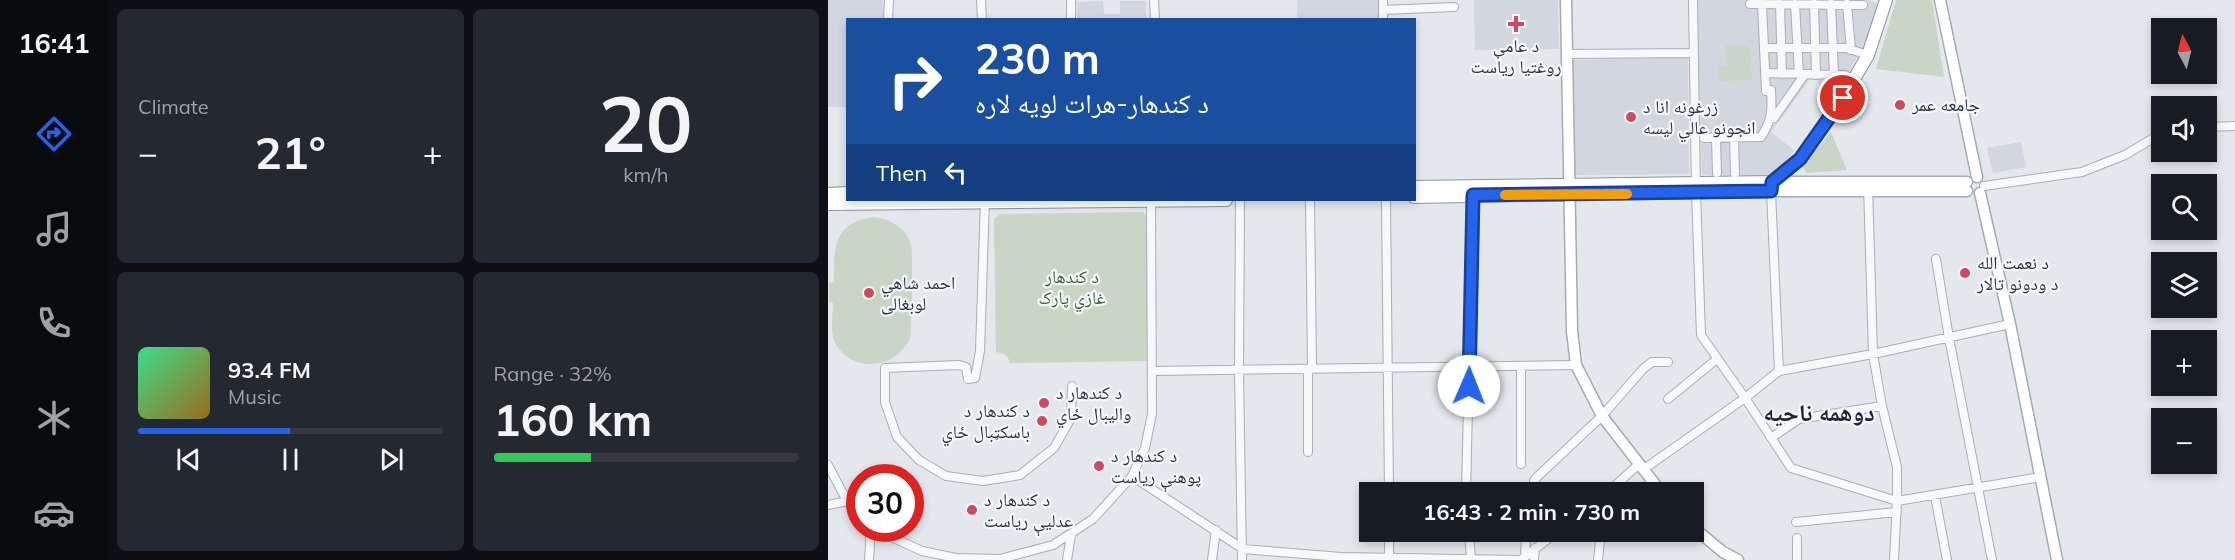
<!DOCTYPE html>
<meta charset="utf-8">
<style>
:root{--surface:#171b24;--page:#242831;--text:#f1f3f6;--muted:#9ea1a6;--line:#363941;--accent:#2563eb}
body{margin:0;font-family:Mulish,"Noto Naskh Arabic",sans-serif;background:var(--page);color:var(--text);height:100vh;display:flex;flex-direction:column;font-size:22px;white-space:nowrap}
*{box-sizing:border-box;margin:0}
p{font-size:20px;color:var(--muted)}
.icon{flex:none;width:33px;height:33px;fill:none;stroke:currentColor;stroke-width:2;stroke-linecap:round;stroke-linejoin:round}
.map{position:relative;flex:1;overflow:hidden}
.side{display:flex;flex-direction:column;gap:9px;padding:9px;background:#0d0f14;width:720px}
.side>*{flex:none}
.hud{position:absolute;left:18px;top:18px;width:570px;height:183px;border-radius:0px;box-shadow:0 3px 9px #0003;background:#1a4fa0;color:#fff;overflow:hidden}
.needle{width:39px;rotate:353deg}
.fabs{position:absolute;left:1323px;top:18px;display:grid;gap:12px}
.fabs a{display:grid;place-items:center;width:66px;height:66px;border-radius:0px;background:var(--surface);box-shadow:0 3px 9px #0003;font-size:30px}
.speed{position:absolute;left:18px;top:464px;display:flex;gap:12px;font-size:30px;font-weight:700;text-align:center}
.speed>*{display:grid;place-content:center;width:78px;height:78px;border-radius:50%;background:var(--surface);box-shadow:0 3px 9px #0003;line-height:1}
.speed .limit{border:9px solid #d22;background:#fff;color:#111}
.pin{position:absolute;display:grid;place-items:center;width:51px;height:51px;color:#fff;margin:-26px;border:3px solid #fff;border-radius:50%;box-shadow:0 2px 6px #0007}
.me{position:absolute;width:66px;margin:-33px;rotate:1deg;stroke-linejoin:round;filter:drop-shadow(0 0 4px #0008)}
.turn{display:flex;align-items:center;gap:21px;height:126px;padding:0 30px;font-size:27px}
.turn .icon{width:78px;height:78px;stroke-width:2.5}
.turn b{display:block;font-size:42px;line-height:51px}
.then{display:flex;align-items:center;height:57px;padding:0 30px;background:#0003;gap:12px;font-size:22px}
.big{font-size:45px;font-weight:700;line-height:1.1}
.side .card{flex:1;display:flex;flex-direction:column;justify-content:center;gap:9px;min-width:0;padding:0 21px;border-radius:9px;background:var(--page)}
.side .dial{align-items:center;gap:0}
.dial b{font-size:78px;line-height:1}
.song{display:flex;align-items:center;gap:18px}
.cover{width:72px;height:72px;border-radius:9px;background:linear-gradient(135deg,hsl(150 70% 55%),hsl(40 70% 35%))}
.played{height:6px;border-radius:3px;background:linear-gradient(90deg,var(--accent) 50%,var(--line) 50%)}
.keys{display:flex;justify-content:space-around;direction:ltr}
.heat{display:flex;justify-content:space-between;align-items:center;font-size:33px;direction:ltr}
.charge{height:9px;border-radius:4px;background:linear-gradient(90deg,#34c759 32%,var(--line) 0)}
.side .tiles{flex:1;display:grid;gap:9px;grid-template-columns:repeat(2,1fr)}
.trip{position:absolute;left:531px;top:482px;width:345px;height:60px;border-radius:0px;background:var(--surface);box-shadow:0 3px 9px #0003;font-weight:700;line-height:60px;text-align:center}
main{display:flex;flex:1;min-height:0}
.tabs{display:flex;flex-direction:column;width:108px;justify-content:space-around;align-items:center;background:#090b0e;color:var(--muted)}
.tabs .icon{width:42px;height:42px}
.tabs .on{color:var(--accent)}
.tabs b{font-size:27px;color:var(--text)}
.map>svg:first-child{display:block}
</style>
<main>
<nav class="tabs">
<b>16:41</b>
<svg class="icon on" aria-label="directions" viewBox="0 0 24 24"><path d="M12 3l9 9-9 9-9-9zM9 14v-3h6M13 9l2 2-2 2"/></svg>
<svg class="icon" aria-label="music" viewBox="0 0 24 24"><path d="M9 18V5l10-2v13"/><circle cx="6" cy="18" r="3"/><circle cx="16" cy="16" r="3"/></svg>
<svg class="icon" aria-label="phone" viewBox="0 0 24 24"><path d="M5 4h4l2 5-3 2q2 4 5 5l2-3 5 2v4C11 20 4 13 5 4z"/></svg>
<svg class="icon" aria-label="climate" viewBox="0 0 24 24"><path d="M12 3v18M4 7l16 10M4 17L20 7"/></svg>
<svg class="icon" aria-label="car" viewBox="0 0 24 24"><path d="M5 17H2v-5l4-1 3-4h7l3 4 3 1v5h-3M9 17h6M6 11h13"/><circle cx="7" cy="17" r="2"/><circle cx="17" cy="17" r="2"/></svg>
</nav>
<section class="side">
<div class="tiles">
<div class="card"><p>Climate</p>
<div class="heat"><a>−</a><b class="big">21°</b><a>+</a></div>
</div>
<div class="card dial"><b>20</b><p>km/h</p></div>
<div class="card">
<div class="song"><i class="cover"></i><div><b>93.4 FM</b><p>Music</p></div></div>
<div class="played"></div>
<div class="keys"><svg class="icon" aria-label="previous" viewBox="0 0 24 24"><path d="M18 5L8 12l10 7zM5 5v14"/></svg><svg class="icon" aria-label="pause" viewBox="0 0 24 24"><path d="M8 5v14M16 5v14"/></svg><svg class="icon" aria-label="next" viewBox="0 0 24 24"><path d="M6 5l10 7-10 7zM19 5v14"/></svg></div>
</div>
<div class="card"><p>Range · 32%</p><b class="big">160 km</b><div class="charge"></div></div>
</div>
</section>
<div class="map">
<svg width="1407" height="560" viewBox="0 0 1407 560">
<rect width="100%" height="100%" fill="#e4e7ec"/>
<path fill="#d2d6de" d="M0,0H55V19L20,20L19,107H0Z
M469,0H551L552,19H469Z
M646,0H730L731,49L647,50Z
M868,0H1041L1052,5L1032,53L1005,98L998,93L985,75L943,132L966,150L953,169L945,174L934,176L874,175Z
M275,1L276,14H292V1H318V19H249V2Z
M860,57L861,174L747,175L744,60Z
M1193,142L1198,167L1165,173L1159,148Z"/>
<path fill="#c9d6c5" d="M1068,0H1104L1116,77L1048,69Z
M898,45L922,46L924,80L892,81L890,67L899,66Z
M1003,132L1019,170L978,173L975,166Z
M315,212L320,217L321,361L182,363C180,355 176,353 168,352L166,219L172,214Z
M45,217C61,219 79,227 83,245C85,253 84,330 82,338C82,339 78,346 77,346C60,372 18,370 6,340C2,330 5,313 5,303L1,302V283L6,282C6,250 4,223 45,217Z"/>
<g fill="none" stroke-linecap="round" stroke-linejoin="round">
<g stroke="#a9aeb7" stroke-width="10">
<path id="minor" d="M153,0L154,20
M243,0V20
M326,0L327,20
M555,0V20
M865,0L868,192L873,335L917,398L963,468L1069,501L1213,477
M922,4L1035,5
M952,4L954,74
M967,4L971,74
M986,4L988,75
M1003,4L1006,75
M1019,4L1023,50
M555,10L626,7
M60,20L61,0
M936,48H1018L1040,55
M739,54L866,53
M937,73L1017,75
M946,118L977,74
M1378,127L1407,126
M876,138L933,137C945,118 944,111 943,90L938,91L934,4
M888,138L889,173
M906,138L907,174
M1040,185L1045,354L1054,406L1069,467V501L1066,560
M1156,186L1254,172L1297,155L1334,133
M157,200L152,351L147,378L140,379L138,367L131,365L57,368V402L69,437L91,460L118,476L155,481L192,475L226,448L243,418L244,386
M412,200L411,370L414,560
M482,200L484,369
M558,200L561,492
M1108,259L1121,338L1164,560
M480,369V452
M324,371L748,365
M951,371L1045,354L1182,324
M840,399L889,359
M943,438L971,419L1054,406
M693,464V366
M0,465L19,501L32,515
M816,469L917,398L951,371L943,191
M304,476L415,549L513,557L693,560L730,531
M638,492L645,193
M705,492L706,481L709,477L774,416L815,369L824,362H840
M780,492L811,464
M1107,496L1119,560
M0,505L19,501
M968,522L1069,512
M44,528L94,551L128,558L172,559L225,545L265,519L304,476L317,448L324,414L323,200
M641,531L643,560
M697,557L698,537L702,531
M41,560L43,528
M239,560L243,535
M384,560L388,530
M561,560V531
M706,560L707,548
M770,560L773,531
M969,560V538"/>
</g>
<g stroke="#a3abb8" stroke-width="13">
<path id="major" d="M738,0L744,331L748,365L774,416L833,492
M1112,0L1149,177
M944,182H1139
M943,191H1139
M1152,193L1182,324L1229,560
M866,528L895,552L910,560"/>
</g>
<g stroke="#8b94a3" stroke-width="14">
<path id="highway" d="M586,187L944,182L972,159L1015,98L1040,55L1058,0
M0,194L20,193
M586,197L943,191L944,182
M0,204L398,200"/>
</g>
<use href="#minor" stroke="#f7f8fa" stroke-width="8"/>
<use href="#major" stroke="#fff" stroke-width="10"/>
<use href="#highway" stroke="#fff" stroke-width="12"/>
</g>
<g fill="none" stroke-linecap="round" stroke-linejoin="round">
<g stroke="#184099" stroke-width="15">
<path id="route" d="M641,386L645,195L943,191L944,182L972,159L1015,98"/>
</g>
<use href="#route" stroke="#2563eb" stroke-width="10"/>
<path stroke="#f59e0b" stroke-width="10" d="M677,195L799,194"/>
</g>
<g fill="#d1495b" stroke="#f4f6f9" stroke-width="2">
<path d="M685 15h6v6h6v6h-6v6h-6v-6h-6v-6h6z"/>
<circle cx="1072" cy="105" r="6"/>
<circle cx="803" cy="117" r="6"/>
<circle cx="1137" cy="273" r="6"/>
<circle cx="41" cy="293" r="6"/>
<circle cx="216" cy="403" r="6"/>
<circle cx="214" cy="421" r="6"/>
<circle cx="271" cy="466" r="6"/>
<circle cx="144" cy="510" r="6"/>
</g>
<g text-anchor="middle" stroke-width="4.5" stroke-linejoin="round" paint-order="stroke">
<g font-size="18" fill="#2b3445" stroke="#f4f6f9" text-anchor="start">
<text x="688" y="52" text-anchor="middle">د عامې<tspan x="688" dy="21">روغتیا ریاست</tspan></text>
<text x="1084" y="111">جامعه عمر</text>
<text x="815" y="113">زرغونه انا د<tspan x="815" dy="21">انجونو عالي لیسه</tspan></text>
<text x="1149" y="269">د نعمت الله<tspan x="1149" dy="21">د ودونو تالار</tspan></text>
<text x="53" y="289">احمد شاهي<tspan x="53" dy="21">لوبغالی</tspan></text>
<text x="228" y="399">د کندهار د<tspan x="228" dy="21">واليبال ځاي</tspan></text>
<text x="202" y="417" text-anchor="end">د کندهار د<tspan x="202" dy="21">باسکټبال ځاي</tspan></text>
<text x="283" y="462">د کندهار د<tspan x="283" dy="21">پوهنې رياست</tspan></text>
<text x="156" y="506">د کندهار د<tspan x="156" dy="21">عدلیې رياست</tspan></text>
</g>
<g font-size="18" fill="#3f6138" stroke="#f4f6f9">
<text x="244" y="283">د کندهار<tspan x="244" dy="21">غازي پارک</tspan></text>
</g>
<g font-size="24" font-weight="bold" fill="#1d2536" stroke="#f4f6f9">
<text x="991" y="421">دوهمه ناحیه</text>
</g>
</g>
</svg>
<div class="fabs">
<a><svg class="needle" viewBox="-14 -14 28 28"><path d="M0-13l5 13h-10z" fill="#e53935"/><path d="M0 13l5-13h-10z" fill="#9ea1a6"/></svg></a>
<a><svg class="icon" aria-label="sound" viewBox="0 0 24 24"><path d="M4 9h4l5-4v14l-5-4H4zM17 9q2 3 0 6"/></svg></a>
<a><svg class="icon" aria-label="search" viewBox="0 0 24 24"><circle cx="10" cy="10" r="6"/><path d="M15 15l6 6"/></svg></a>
<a><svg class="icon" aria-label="layers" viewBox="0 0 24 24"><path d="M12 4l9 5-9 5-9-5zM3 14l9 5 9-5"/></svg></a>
<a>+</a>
<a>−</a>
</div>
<div class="speed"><div class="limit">30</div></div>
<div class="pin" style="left:1015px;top:98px;background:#d93025"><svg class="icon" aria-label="arrive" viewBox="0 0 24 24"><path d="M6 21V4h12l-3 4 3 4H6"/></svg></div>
<svg class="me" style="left:641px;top:386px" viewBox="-20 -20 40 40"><circle r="19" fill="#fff"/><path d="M0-13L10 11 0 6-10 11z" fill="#2563eb"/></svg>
<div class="trip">16:43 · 2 min · 730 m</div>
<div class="hud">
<div class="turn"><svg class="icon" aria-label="right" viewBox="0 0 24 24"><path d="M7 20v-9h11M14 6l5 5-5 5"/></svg><div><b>230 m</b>د کندهار-هرات لويه لاره</div></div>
<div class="then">Then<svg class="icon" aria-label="left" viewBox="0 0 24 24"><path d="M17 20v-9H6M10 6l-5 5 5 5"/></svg></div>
</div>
</div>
</main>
